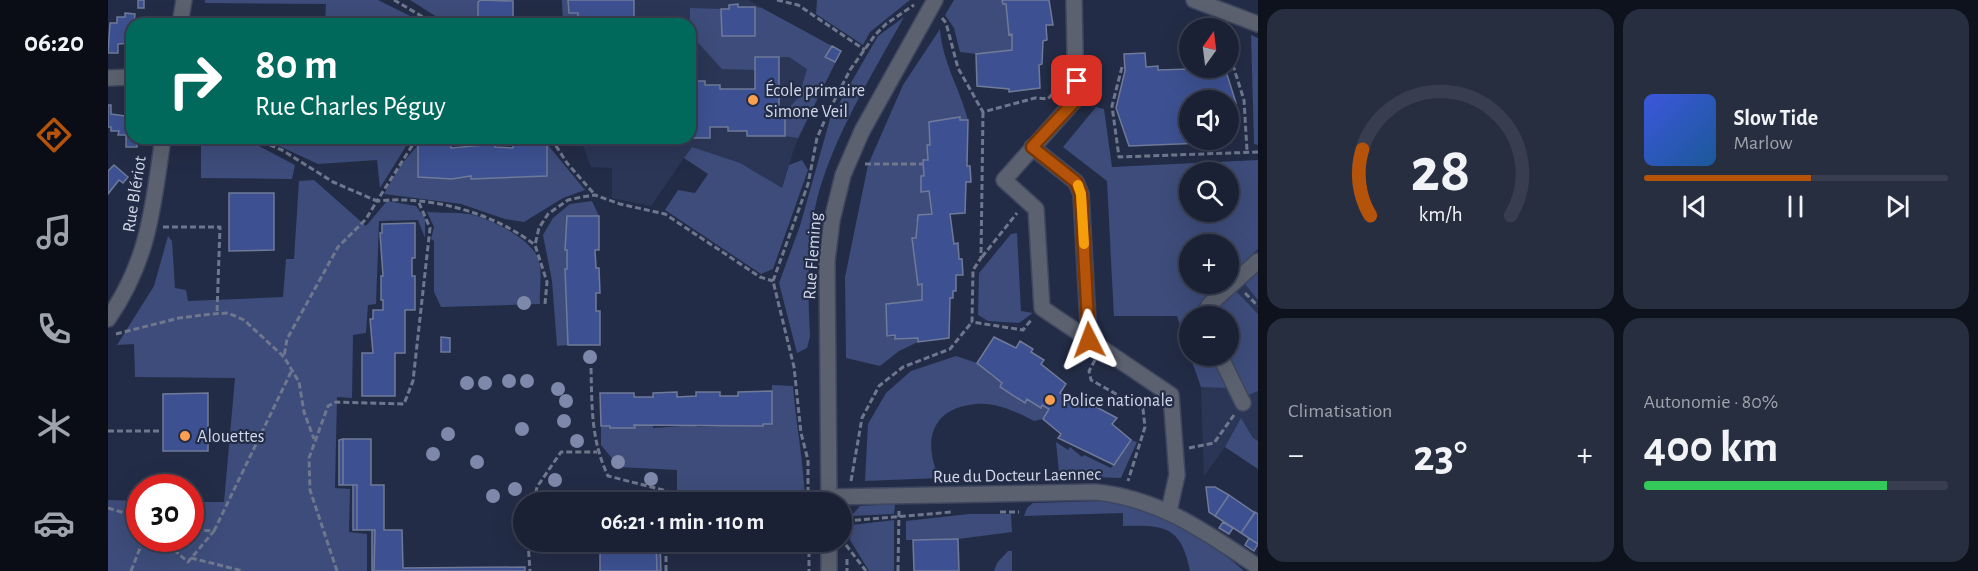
<!DOCTYPE html>
<html lang="fr">
<meta charset="utf-8">
<style>
:root{--surface:#1a2134;--page:#272e40;--text:#f1f3f6;--muted:#9fa3ac;--line:#383e4f;--accent:#b45309}
body{margin:0;font-family:"Alegreya Sans",sans-serif;background:var(--page);color:var(--text);height:100vh;display:flex;flex-direction:column;font-size:22px;white-space:nowrap}
*{box-sizing:border-box;margin:0}
p{font-size:20px;color:var(--muted)}
.icon{flex:none;width:33px;height:33px;fill:none;stroke:currentColor;stroke-width:2;stroke-linecap:round;stroke-linejoin:round}
.map{position:relative;flex:1;overflow:hidden}
.details{display:flex;flex-direction:column;gap:9px;padding:9px;background:#0e121d;width:720px}
.details>*{flex:none}
.guide{position:absolute;left:18px;top:18px;width:570px;height:126px;border-radius:18px;box-shadow:0 6px 24px #0002,0 0 0 2px var(--line);background:#00695c;color:#fff;overflow:hidden}
.needle{width:39px;rotate:14deg}
.fabs{position:absolute;left:1071px;top:18px;display:grid;gap:12px}
.fabs a{display:grid;place-items:center;width:60px;height:60px;border-radius:50%;background:var(--surface);box-shadow:0 6px 24px #0002,0 0 0 2px var(--line);font-size:30px}
.speed{position:absolute;left:18px;top:474px;display:flex;gap:12px;font-size:30px;font-weight:700;text-align:center}
.speed>*{display:grid;place-content:center;width:78px;height:78px;border-radius:50%;background:var(--surface);box-shadow:0 6px 24px #0002,0 0 0 2px var(--line);line-height:1}
.speed .limit{border:9px solid #d22;background:#fff;color:#111}
.pin{position:absolute;display:grid;place-items:center;width:51px;height:51px;color:#fff;margin:-26px;border-radius:12px;box-shadow:0 3px 9px #0006}
.me{position:absolute;width:66px;margin:-33px;rotate:357deg;stroke-linejoin:round;filter:drop-shadow(0 0 4px #0008)}
.turn{display:flex;align-items:center;gap:21px;height:126px;padding:0 30px;font-size:27px}
.turn .icon{width:78px;height:78px;stroke-width:2.5}
.turn b{display:block;font-size:42px;line-height:51px}
.big{font-size:45px;font-weight:700;line-height:1.1}
.details .widget{flex:1;display:flex;flex-direction:column;justify-content:center;gap:9px;min-width:0;padding:0 21px;border-radius:18px;background:var(--page)}
.details .dial{align-items:center;gap:0}
.dial svg{height:156px;overflow:visible;fill:none;stroke:var(--line);stroke-width:7;stroke-linecap:round;text-anchor:middle}
.dial text{fill:var(--text);stroke:none}
.song{display:flex;align-items:center;gap:18px}
.cover{width:72px;height:72px;border-radius:9px;background:linear-gradient(135deg,hsl(230 70% 55%),hsl(210 70% 35%))}
.played{height:6px;border-radius:3px;background:linear-gradient(90deg,var(--accent) 55%,var(--line) 55%)}
.keys{display:flex;justify-content:space-around;direction:ltr}
.heat{display:flex;justify-content:space-between;align-items:center;font-size:33px;direction:ltr}
.charge{height:9px;border-radius:4px;background:linear-gradient(90deg,#34c759 80%,var(--line) 0)}
.details .tiles{flex:1;display:grid;gap:9px;grid-template-columns:repeat(2,1fr)}
.trip{position:absolute;left:405px;top:492px;width:339px;height:60px;border-radius:30px;background:var(--surface);box-shadow:0 6px 24px #0002,0 0 0 2px var(--line);font-weight:700;line-height:60px;text-align:center}
main{display:flex;flex:1;min-height:0}
.tabs{display:flex;flex-direction:column;width:108px;justify-content:space-around;align-items:center;background:#0a0d15;color:var(--muted)}
.tabs .icon{width:42px;height:42px}
.tabs .on{color:var(--accent)}
.tabs b{font-size:27px;color:var(--text)}
.map>svg:first-child{display:block}
</style>
<main>
<nav class="tabs">
<b>06:20</b>
<svg class="icon on" aria-label="directions" viewBox="0 0 24 24"><path d="M12 3l9 9-9 9-9-9zM9 14v-3h6M13 9l2 2-2 2"/></svg>
<svg class="icon" aria-label="music" viewBox="0 0 24 24"><path d="M9 18V5l10-2v13"/><circle cx="6" cy="18" r="3"/><circle cx="16" cy="16" r="3"/></svg>
<svg class="icon" aria-label="phone" viewBox="0 0 24 24"><path d="M5 4h4l2 5-3 2q2 4 5 5l2-3 5 2v4C11 20 4 13 5 4z"/></svg>
<svg class="icon" aria-label="climate" viewBox="0 0 24 24"><path d="M12 3v18M4 7l16 10M4 17L20 7"/></svg>
<svg class="icon" aria-label="car" viewBox="0 0 24 24"><path d="M5 17H2v-5l4-1 3-4h7l3 4 3 1v5h-3M9 17h6M6 11h13"/><circle cx="7" cy="17" r="2"/><circle cx="17" cy="17" r="2"/></svg>
</nav>
<div class="map">
<svg width="1150" height="571" viewBox="0 0 1150 571">
<rect width="100%" height="100%" fill="#232c46"/>
<path fill="#2b3656" fill-rule="evenodd" d="M454,0H640L733,51L687,146L665,215L576,158L543,206L504,198V168L483,167L472,138H582V24H455Z
M1150,241V469L1117,447L1096,476L1093,387L1082,356H1120V316H1082L1081,353L1069,316H1006L1002,247ZM1082,244H1120V284H1082Z"/>
<path fill="#3d4c7a" fill-rule="evenodd" d="M97,0H270L318,24H217L218,4L97,3Z
M302,0H373L370,24H340Z
M454,0H460L461,13H470V24H455Z
M709,0H802L762,32L755,45L708,14Z
M846,0H894L895,4H898L901,34H904V50L868,54L852,52L846,28L837,15Z
M647,7L654,8L733,51L690,138L677,136V112L691,97L699,69L681,57H647V70L614,69L582,34V8L613,9L614,36H647Z
M796,17C764,75 726,135 709,199C698,244 700,291 702,337L699,348L689,353L671,283L692,226L722,119L770,36Z
M832,29C834,61 852,89 860,120H852V117L821,122L822,145H819L820,160L815,161L816,176H813V191H821L824,214L808,223V238H804L811,285L814,284V300L778,304L779,336L810,338V342L791,351L772,366L738,358L737,277L760,165L795,85Z
M1143,35L1150,38V145L1146,144Z
M988,107L996,109L1004,167L1150,160V249L1121,276L1120,244H1082V284H1113L1090,306L1093,316H1082L1081,353L1069,316H1006L999,181L955,147ZM1082,172H1120V212H1082Z
M108,138L147,144L187,165L184,179L93,178V143Z
M154,138H303L272,188L269,160L210,164Z
M439,144L477,190L455,198L416,222L397,219L353,204L276,194L292,166L310,145V177L343,179L363,176V179L439,176Z
M584,147L632,163L674,188L681,165L694,160L700,170L665,269L653,274L557,210L570,190L587,193L600,174L576,158Z
M206,180L258,226L279,201L308,206L317,218V238L310,220L271,221L268,304L260,305L258,333L245,335L244,398L229,397L227,488L242,489L241,532L259,534V571H0V500L31,501L32,538H82L83,502H116L127,378L27,377L26,344L9,345L46,286L60,236L64,241L67,288L78,290L80,301L175,297L178,259H186L191,181Z
M484,201L491,216L459,217L457,249L459,250V269H457L460,345L449,346L444,281L435,235L445,218L462,204Z
M319,212C333,213 347,212 361,214C381,218 422,238 430,258C435,273 431,289 432,304L333,307L326,292V241L323,239L326,227Z
M909,233L913,311L925,313L911,323L880,321L870,315L871,273L903,234Z
M1150,270V300L1136,283Z
M1126,289L1150,314V391L1138,396L1120,356V316H1105L1106,312Z
M848,356L869,363L883,372L881,374L894,383L892,387L916,403L919,399L932,408L934,405L941,409L935,419L926,421C909,412 888,402 868,404C822,408 815,442 831,478L757,481L760,424L778,393L803,371Z
M1082,356H1107L1118,388L1093,387Z
M664,385L685,386C688,425 696,463 697,502H569V470L511,467L493,445V426L526,428V425H545V428L588,425L589,427L664,424Z
M1133,418L1145,438L1150,441V469L1117,447Z
M1023,440L1029,442L1013,478L954,476L951,472L948,442L960,450L962,447L974,457L976,455L1003,468Z
M991,501C1042,507 1098,537 1136,571H1082C1073,526 1057,525 1015,526V513L916,516L919,508L925,503Z
M787,504L786,514L743,516L752,506Z
M861,514H903L904,532L850,539L798,540V521Z
M786,520V571H761L742,540L744,525Z
M900,551H904V571H886L889,563Z"/>
<path fill="#3d5192" stroke="#6f7a99" stroke-width="1.5" d="M30,0H36V8H30Z
M373,0L405,1V24H370V2Z
M460,0H526V24H470V13H461Z
M894,0H941L945,25H938L939,40L935,41L934,64L931,65L932,88L901,92V89L869,86L868,54L904,50V34L901,35L898,4H895Z
M630,4V7H647V36H614L613,9H621V5Z
M17,13L27,14L24,43L10,44V53H0L2,23H9V17H17Z
M192,19V24H148V20Z
M724,46L733,51L727,62L717,57Z
M1037,53L1038,67L1050,66V70L1117,68L1128,103L1120,134V100H1082V140H1119V142L1021,146L1008,108L1017,71L1016,54Z
M647,57H671V112H677V136H639V131H620V127H602V138H582V81H597V85H612V89H647Z
M0,105H3V114L24,117V138H29V147H18V135H10L11,131H3V127H0Z
M852,117V120H860L859,166H862L863,182H858L857,213L842,214L846,244L850,243L851,259H854L855,275H848V291H845V298H842L841,338L810,342V338L787,339V335L779,336L778,304L814,300V284L810,285L804,238H808L810,215L824,214L821,191L813,192V176H816L815,160H820L819,145H822L821,122Z
M343,144V148L387,144V147L405,148V144H439V176L363,179V176L344,179L310,177V145Z
M6,165L20,177L15,183L11,180L0,194V171Z
M121,193H166V250L121,251Z
M459,216H491V250H487L488,268H491L492,293H488V311H492V345H460L457,269H459V250H457Z
M307,223V258H304V276H307V310H297V353H287V396H254V353H265L262,319H265V310H275V300H273V276H275L272,233H274V224Z
M333,337L342,338V352H333Z
M886,337L908,348L912,341L925,349L923,352L936,360L933,364L958,384L952,393L979,407L981,403L1009,418L1004,424L1023,440L1006,465L950,438L953,434L935,419L941,409L934,405L933,408L919,399L917,403L892,387L894,383L869,363Z
M664,391V424H655V426L526,425L527,428H502V426H493L492,393H526V397H545V393L569,392V397L588,396V392H612V396H630V392Z
M100,393V451H55V394Z
M235,439H263V485H276V530H294L295,568L417,567V571H266L267,530H249V485H235Z
M235,439V485H231V440Z
M245,485H249V530H245Z
M1098,487H1107L1121,495L1107,516L1101,512Z
M1121,495L1147,513L1133,533L1107,516Z
M1147,512L1150,514V544L1133,533Z
M1115,522L1125,528L1121,534L1111,528Z
M264,530H267L266,571H264Z
M1141,538L1150,544L1146,551L1137,545Z
M850,539L851,571H806L805,540Z
M492,542H548L549,571H492Z
M548,542H552L553,571H549Z"/>
<g fill="none" stroke-linecap="round" stroke-linejoin="round">
<g stroke="#3f4760" stroke-width="18">
<path id="minor" d="M966,0L968,99L896,180L928,209L934,308L1063,395L1069,475L1061,511
M1086,0L1150,24
M72,24L76,0
M0,78L24,77
M924,147L968,182L973,194L981,340
M1098,316L1101,305L1150,261
M0,319C41,260 45,207 55,138
M1112,356L1135,403
M721,497L987,492C1051,498 1098,532 1150,567
M721,502L719,261L724,220L735,175L754,131L827,0
M721,542V571"/>
</g>
<path stroke="#6f778e" stroke-width="3" stroke-dasharray="6 3" stroke-linecap="butt" d="M286,0L327,24
M669,0L690,5L757,50
M834,18L838,23L850,68L875,112L927,98L940,99L953,84
M1122,56L1136,100L1139,151
M1014,67L1004,106L1011,157L1150,152
M875,112L873,258L865,270L864,322L915,330L924,319
M145,138L174,150L225,182L269,201L258,219L230,247L179,339L176,357
M309,138L269,201C322,195 386,213 427,245
M443,138L459,163L487,195
M757,164H815
M55,227H112L109,313
M874,257L909,213
M1137,293L1150,306
M437,304L439,282L427,245L431,228L440,214L460,200L474,197L487,195L512,204L557,214L652,277L665,281
M8,334L71,318L104,314L120,313L136,320L176,357L191,382L196,412L206,439
M987,360L981,371L983,380L1035,409L1037,427L1020,481
M483,368C484,408 483,440 500,476L559,491V502
M0,431H51
M1081,448L1106,443L1126,415
M743,481L754,418L771,386L795,367L842,349L864,322
M426,502L429,487L453,452H489
M700,502V460L693,433L686,367L665,281L700,184L709,138L719,115L742,70L767,35L778,24L806,5
M0,508L20,514L32,522
M738,511V541
M892,512H911
M738,521L844,512
M106,531L183,372
M52,538L80,562L106,531L82,530
M420,542L422,571
M701,542V571
M738,545L758,571
M83,558L135,571
M739,559V571
M23,571L36,538
M229,571L202,490L201,458L220,406L228,402L296,404L305,381L322,228L311,203
M558,571V542
M790,571L791,510"/>
<use href="#minor" stroke="#5c616f" stroke-width="15"/>
</g>
<g fill="#7d88aa">
<circle cx="416" cy="303" r="7"/>
<circle cx="482" cy="357" r="7"/>
<circle cx="401" cy="381" r="7"/>
<circle cx="419" cy="381" r="7"/>
<circle cx="359" cy="383" r="7"/>
<circle cx="377" cy="383" r="7"/>
<circle cx="450" cy="389" r="7"/>
<circle cx="458" cy="401" r="7"/>
<circle cx="456" cy="421" r="7"/>
<circle cx="414" cy="429" r="7"/>
<circle cx="340" cy="434" r="7"/>
<circle cx="469" cy="441" r="7"/>
<circle cx="325" cy="454" r="7"/>
<circle cx="369" cy="462" r="7"/>
<circle cx="510" cy="462" r="7"/>
<circle cx="543" cy="479" r="7"/>
<circle cx="447" cy="480" r="7"/>
<circle cx="407" cy="489" r="7"/>
<circle cx="385" cy="496" r="7"/>
</g>
<g fill="none" stroke-linecap="round" stroke-linejoin="round">
<g stroke="#753606" stroke-width="15">
<path id="route" d="M969,81V95L966,102L924,147L968,182L973,194L981,340"/>
</g>
<use href="#route" stroke="#b45309" stroke-width="10"/>
<path stroke="#f59e0b" stroke-width="10" d="M970,185L973,194L976,244"/>
</g>
<g fill="#fa9f4f" stroke="#232c46" stroke-width="2">
<circle cx="645" cy="100" r="6"/>
<circle cx="942" cy="400" r="6"/>
<circle cx="77" cy="436" r="6"/>
</g>
<g text-anchor="middle" stroke-width="4.5" stroke-linejoin="round" paint-order="stroke">
<g font-size="18" fill="#d1d7e9" stroke="#232c46" text-anchor="start">
<text x="657" y="96">École primaire<tspan x="657" dy="21">Simone Veil</tspan></text>
<text x="954" y="406">Police nationale</text>
<text x="89" y="442">Alouettes</text>
</g>
<g font-size="18" fill="#d1d7e9" stroke="#232c46">
<text transform="translate(26 194) rotate(-81)" y="6">Rue Blériot</text>
<text transform="translate(704 256) rotate(-86)" y="6">Rue Fleming</text>
<text transform="translate(909 475) rotate(-1)" y="6">Rue du Docteur Laennec</text>
</g>
</g>
</svg>
<div class="fabs">
<a><svg class="needle" viewBox="-14 -14 28 28"><path d="M0-13l5 13h-10z" fill="#e53935"/><path d="M0 13l5-13h-10z" fill="#9fa3ac"/></svg></a>
<a><svg class="icon" aria-label="sound" viewBox="0 0 24 24"><path d="M4 9h4l5-4v14l-5-4H4zM17 9q2 3 0 6"/></svg></a>
<a><svg class="icon" aria-label="search" viewBox="0 0 24 24"><circle cx="10" cy="10" r="6"/><path d="M15 15l6 6"/></svg></a>
<a>+</a>
<a>−</a>
</div>
<div class="speed"><div class="limit">30</div></div>
<div class="pin" style="left:969px;top:81px;background:#d93025"><svg class="icon" aria-label="arrive" viewBox="0 0 24 24"><path d="M6 21V4h12l-3 4 3 4H6"/></svg></div>
<svg class="me" style="left:981px;top:340px" viewBox="-20 -20 40 40"><path d="M0-17L14 15 0 8-14 15z" fill="#b45309" stroke="#fff" stroke-width="4"/></svg>
<div class="trip">06:21 · 1 min · 110 m</div>
<div class="guide">
<div class="turn"><svg class="icon" aria-label="right" viewBox="0 0 24 24"><path d="M7 20v-9h11M14 6l5 5-5 5"/></svg><div><b>80 m</b>Rue Charles Péguy</div></div>
</div>
</div>
<section class="details">
<div class="tiles">
<div class="widget dial"><svg viewBox="0 0 100 80">
<path d="M14 69A42 42 0 1 1 86 69"/>
<path d="M14 69A42 42 0 0 1 10 35" stroke="#b45309"/>
<text x="50" y="56" font-size="32" font-weight="700">28</text>
<text x="50" y="72" font-size="11">km/h</text>
</svg></div>
<div class="widget">
<div class="song"><i class="cover"></i><div><b>Slow Tide</b><p>Marlow</p></div></div>
<div class="played"></div>
<div class="keys"><svg class="icon" aria-label="previous" viewBox="0 0 24 24"><path d="M18 5L8 12l10 7zM5 5v14"/></svg><svg class="icon" aria-label="pause" viewBox="0 0 24 24"><path d="M8 5v14M16 5v14"/></svg><svg class="icon" aria-label="next" viewBox="0 0 24 24"><path d="M6 5l10 7-10 7zM19 5v14"/></svg></div>
</div>
<div class="widget"><p>Climatisation</p>
<div class="heat"><a>−</a><b class="big">23°</b><a>+</a></div>
</div>
<div class="widget"><p>Autonomie · 80%</p><b class="big">400 km</b><div class="charge"></div></div>
</div>
</section>
</main>
